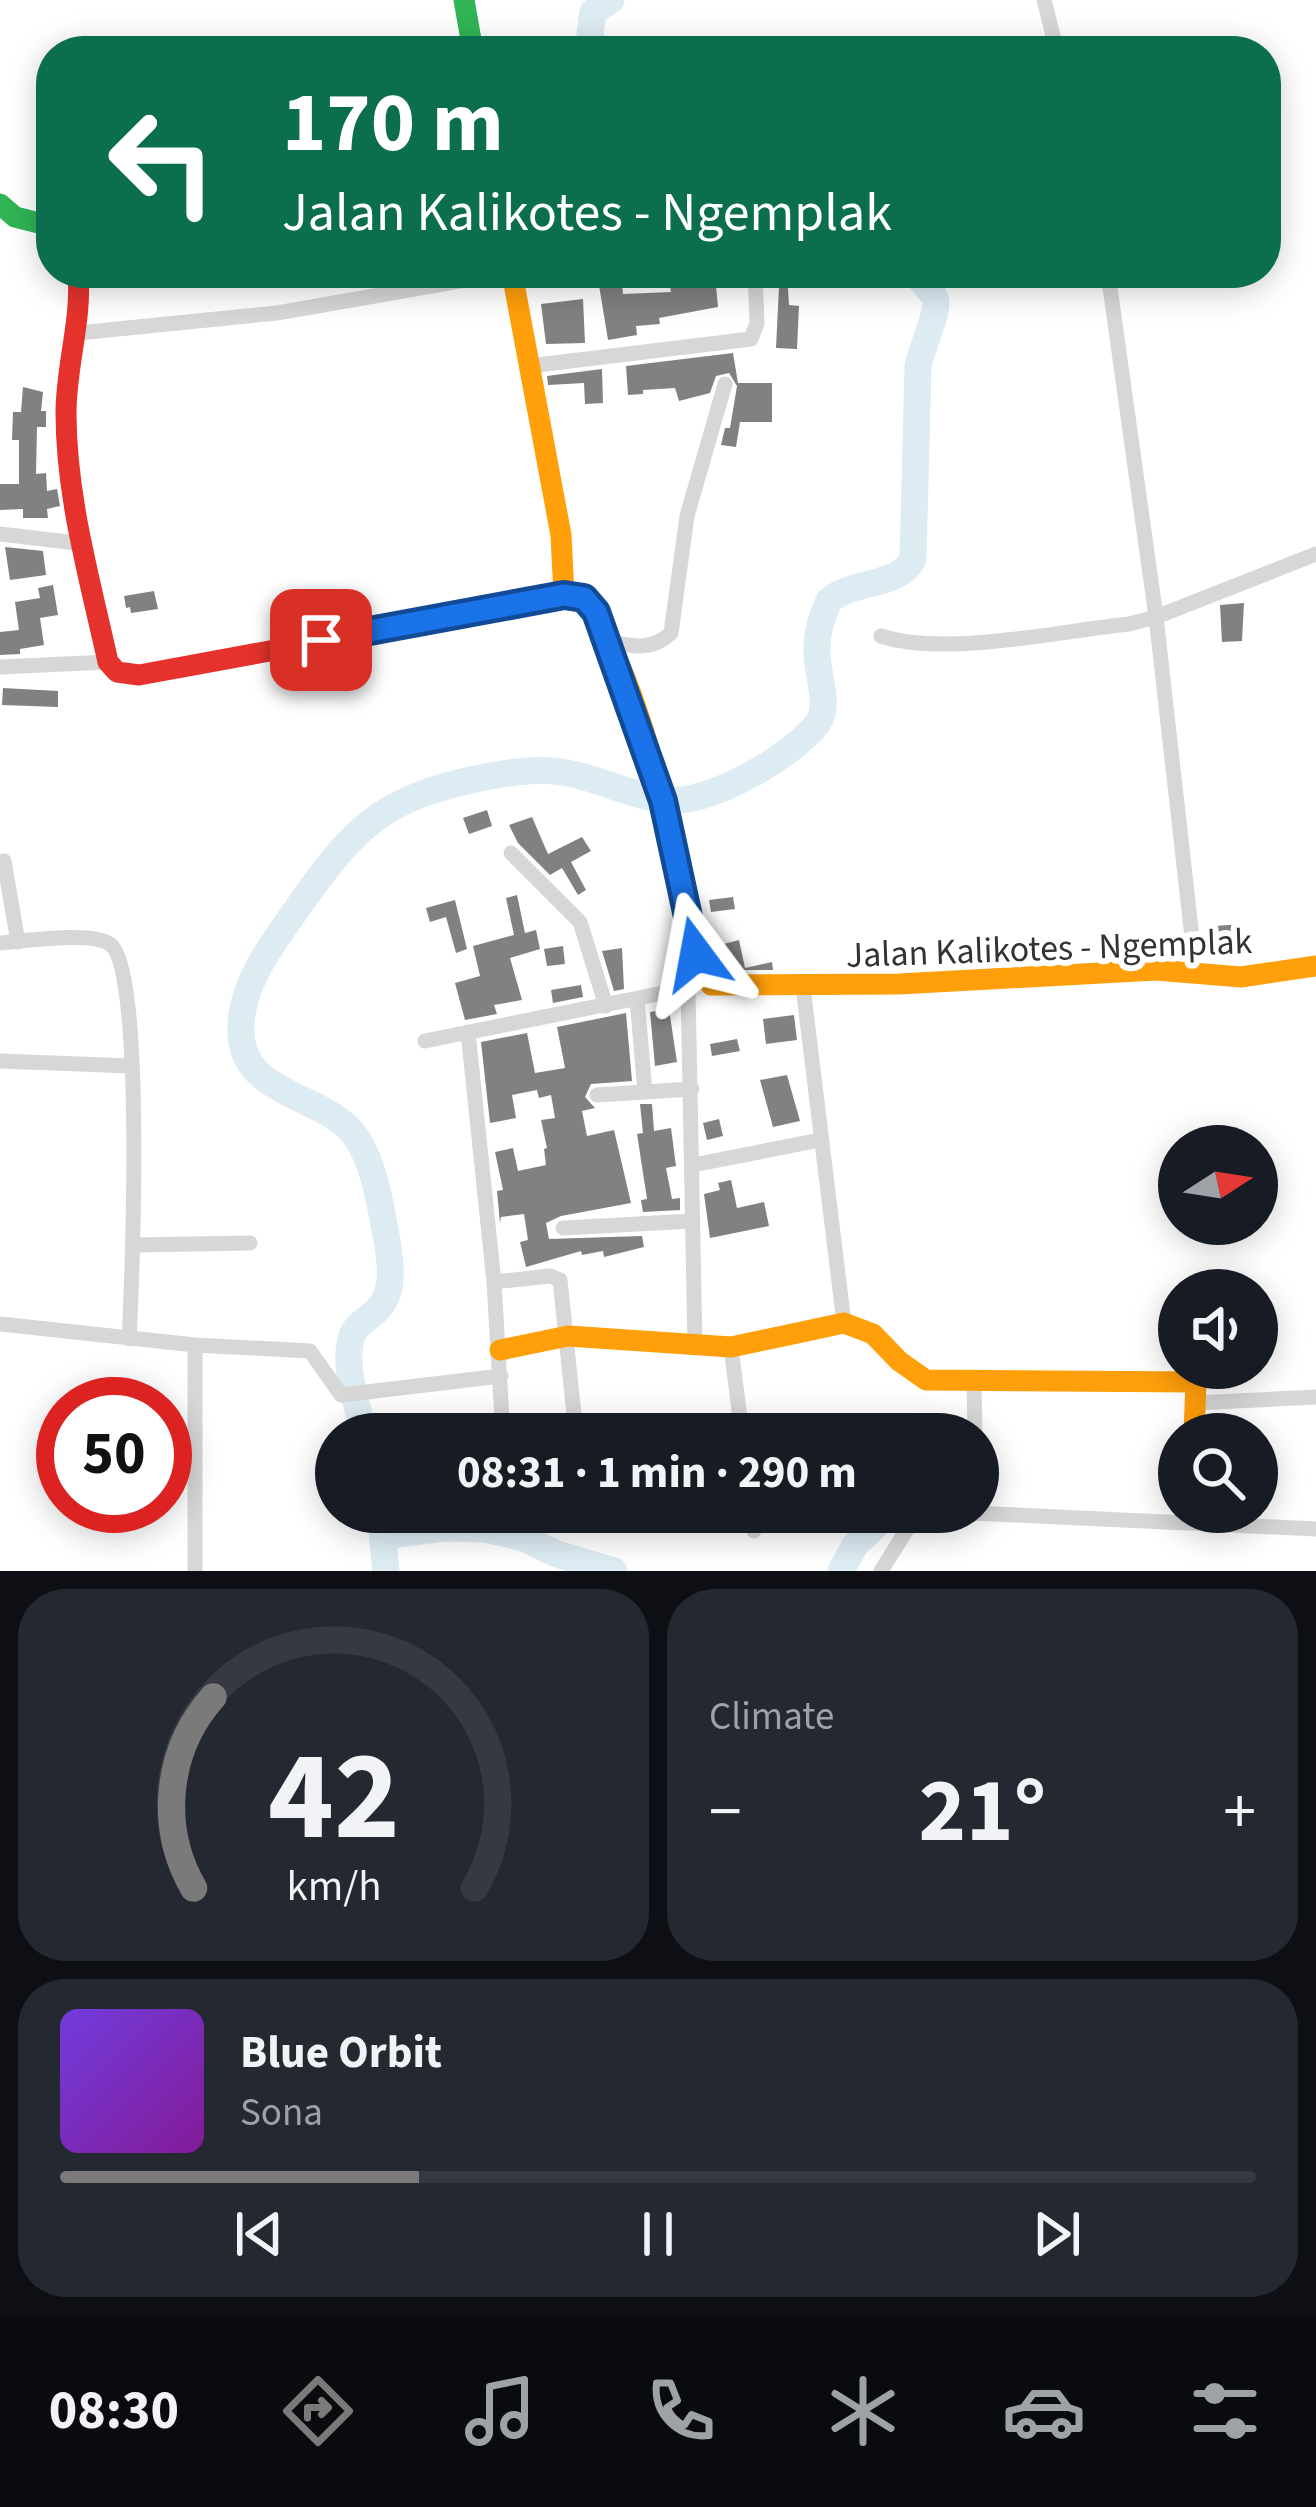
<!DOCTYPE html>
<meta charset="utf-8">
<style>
:root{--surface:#171b24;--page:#242831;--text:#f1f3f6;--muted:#9ea1a6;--line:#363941;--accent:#7a7a7a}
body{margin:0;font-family:"Source Sans 3",sans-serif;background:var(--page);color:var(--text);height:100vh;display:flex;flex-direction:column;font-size:45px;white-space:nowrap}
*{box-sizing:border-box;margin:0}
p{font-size:39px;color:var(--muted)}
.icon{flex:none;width:66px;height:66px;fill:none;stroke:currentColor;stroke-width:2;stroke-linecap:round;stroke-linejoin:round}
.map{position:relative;height:1571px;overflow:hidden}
.panel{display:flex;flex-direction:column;gap:18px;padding:18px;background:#0d0f14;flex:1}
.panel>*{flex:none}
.hud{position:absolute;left:36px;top:36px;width:1245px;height:252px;border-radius:48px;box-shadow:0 6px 30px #0003;background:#0b6e4f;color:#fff;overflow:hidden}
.needle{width:78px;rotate:78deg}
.tools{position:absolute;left:1158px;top:1125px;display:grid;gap:24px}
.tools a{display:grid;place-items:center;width:120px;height:120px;border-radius:50%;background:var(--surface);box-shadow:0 6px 30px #0003;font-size:60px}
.speed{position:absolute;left:36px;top:1377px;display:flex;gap:24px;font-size:60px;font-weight:700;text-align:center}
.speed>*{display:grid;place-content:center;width:156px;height:156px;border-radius:50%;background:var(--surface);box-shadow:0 6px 30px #0003;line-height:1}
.speed .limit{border:18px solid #d22;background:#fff;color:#111}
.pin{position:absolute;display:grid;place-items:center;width:102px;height:102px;color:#fff;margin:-51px;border-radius:24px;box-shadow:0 6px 18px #0006}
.me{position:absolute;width:132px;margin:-66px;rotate:347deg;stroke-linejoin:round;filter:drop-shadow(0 0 9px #0008)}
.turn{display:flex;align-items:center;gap:42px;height:252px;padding:0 48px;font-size:54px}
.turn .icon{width:156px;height:156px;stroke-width:2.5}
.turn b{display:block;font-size:84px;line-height:102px}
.big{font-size:90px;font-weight:700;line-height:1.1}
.panel .card{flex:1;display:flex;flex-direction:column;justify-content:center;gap:18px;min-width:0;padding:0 42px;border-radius:48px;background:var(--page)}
.panel .dial{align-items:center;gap:0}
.dial svg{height:312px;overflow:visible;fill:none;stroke:var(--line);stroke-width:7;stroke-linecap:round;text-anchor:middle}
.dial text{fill:var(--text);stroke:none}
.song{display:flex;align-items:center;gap:36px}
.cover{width:144px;height:144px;border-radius:18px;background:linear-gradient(135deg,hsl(260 70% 55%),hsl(290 70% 35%))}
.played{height:12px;border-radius:6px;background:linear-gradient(90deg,var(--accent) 30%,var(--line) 30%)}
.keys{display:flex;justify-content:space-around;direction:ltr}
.heat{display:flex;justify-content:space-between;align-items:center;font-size:66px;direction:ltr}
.panel .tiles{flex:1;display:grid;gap:18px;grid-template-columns:1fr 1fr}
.card:last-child{grid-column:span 2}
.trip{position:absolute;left:315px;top:1413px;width:684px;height:120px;border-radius:60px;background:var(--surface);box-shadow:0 6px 30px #0003;font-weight:700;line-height:120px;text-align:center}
.tabs{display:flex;height:192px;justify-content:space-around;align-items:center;background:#090b0e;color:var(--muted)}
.tabs .icon{width:84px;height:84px}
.tabs .current{color:var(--accent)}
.tabs b{font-size:54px;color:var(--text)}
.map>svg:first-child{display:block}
</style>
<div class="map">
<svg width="1316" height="1571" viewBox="0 0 1316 1571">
<rect width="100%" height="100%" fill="#fff"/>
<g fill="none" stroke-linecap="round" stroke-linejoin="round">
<path stroke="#ddebf3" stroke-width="27" d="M594,51L590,33L593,12L611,0
M364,1434C358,1405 342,1366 352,1336C356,1324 368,1319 377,1310C395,1292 391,1264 387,1241C381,1209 375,1164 356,1137C326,1094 243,1097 241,1033C239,983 275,941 301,903C356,825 384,798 480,778C507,773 534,768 561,772C600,777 635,800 675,800C716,800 792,756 817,724C831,706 817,675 817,653C816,634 821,619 829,601C853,579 898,588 913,559L918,367C920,352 941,306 935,298C930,289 921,281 915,273
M380,1512L386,1571
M383,1536L444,1528L485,1529L524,1538L557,1554L614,1571
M841,1571L855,1545L890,1512"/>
</g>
<path fill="#818181" d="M597,273H621L623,294L671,292L668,273H697L699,288L716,286L718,307L659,318L660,324L636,326L637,335L608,340Z
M767,273H787L789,305L799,306L797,349L776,348L779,287H768Z
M583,299L585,343L546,344L541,304Z
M733,353L738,383H772V422H740L736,447L721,445L725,428H730L737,386L729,373L716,376L710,393L679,401L675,388L643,390V394L628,395L626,366Z
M602,369L603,403L585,404L584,383L548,385L547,376Z
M23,387L43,392L41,411H46V427H37L36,474L46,473L47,491L57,489L60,506L47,509L48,518H23V509L0,510V484H19V440H12L13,412H21Z
M5,547L43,551L46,575L10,580Z
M53,585L58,615L40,618L44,645L20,649V654L0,655V632L19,630L15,602L40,598L38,588Z
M154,591L158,609L131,613L130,607L126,608L124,596Z
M1244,603L1242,641L1222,642L1220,605Z
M3,688L58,691V707L2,705Z
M487,810L492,826L469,834L463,818Z
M532,817L548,854L582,837L591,851L571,862L586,890L578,895L562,868L550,875L518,843L509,825Z
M517,895L525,933L536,930L540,949L510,958L522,1000L494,1005L497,1014L465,1020L455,983L480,976L473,946L514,935L506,898Z
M733,897L735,909L711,912L709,900Z
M455,900L467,949L456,953L446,917L430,922L426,908Z
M1243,924L1246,950L1216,952L1214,926Z
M739,940L745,968L772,962L773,970H721L716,946Z
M563,946L565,964L547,966L544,949Z
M622,948L624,989L614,991L602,951Z
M581,985L583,997L553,1003L551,990Z
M669,1009L677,1062L655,1066L650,1012Z
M626,1013L632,1081L591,1084L585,1097L595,1108L582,1111L587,1136L614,1130L631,1203L561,1216L546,1223L549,1239L642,1236L644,1247L604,1257L603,1251L582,1255L581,1251L526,1267L520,1242L528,1240L524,1214L501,1217L500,1223L497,1191L503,1190L495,1152L513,1148L518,1171L546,1165L544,1149L547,1148L541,1120L555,1118L551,1095L539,1098L537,1090L512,1095L516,1118L490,1123L481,1042L527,1033L535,1073L565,1068L557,1027Z
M794,1015L797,1040L766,1044L763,1019Z
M737,1039L740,1051L712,1056L710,1044Z
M787,1075L800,1121L773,1127L760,1080Z
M640,1104H652L654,1131L671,1128L676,1166L666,1168L672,1199L680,1198V1210L643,1212L641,1200L647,1199L637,1134L643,1133Z
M719,1119L723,1136L707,1140L703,1123Z
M731,1180L737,1208L764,1202L769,1226L710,1238L704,1194L720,1190L718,1183Z"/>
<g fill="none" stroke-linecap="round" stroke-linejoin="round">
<path stroke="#d7d7d7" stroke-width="15" d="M1044,0L1057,51
M1108,273L1156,617L1193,946L1191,973
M78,333L277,313L506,273
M529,366L751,339L757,323L755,273
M0,534L85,544
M881,636C945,657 1060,631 1129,624L1156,617L1316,554
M607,641C632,646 651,652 671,633L687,516L725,384
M0,667L108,662
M511,853L580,922L606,1006
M4,861L18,942
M0,943C25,941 91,931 110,944C145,969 132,1284 129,1339
M803,987L844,1323
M688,988L695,1346
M637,999L645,1092
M425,1041L688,988L696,982
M0,1061L131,1066
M597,1095L692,1089
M693,1165L820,1140
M563,1228L693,1221
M134,1245L250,1243
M494,1282L550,1276L560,1280L576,1434
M0,1324L195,1345V1571
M195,1345L310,1351L341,1395L501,1376
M731,1347L742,1434
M974,1383L975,1434
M1196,1403L1316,1397
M457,1433L493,1428L502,1419L494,1282L468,1032
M752,1512L754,1531
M951,1512L1316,1529
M881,1571L909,1526"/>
<path stroke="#30b455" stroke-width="21" d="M464,0L473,51
M0,204L15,217L51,226"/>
<path stroke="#ff9f0a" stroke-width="21" d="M512,273L561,535L564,595
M526,604L578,595C627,647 663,790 676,862C684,904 685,950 711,985L899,984L1156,970L1241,977L1316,966
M500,1350L568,1336L731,1347L844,1323L873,1334L899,1361L926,1380L1196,1382L1194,1434"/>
<path stroke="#e5322d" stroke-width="21" d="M78,273C82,321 66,365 66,413C66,497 90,580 108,662L117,672L139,675L526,604"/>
</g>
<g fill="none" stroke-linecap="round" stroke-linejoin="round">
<g stroke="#114b97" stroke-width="30">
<path id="route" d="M321,640L564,595L584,598L596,612L663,801L696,954"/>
</g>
<use href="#route" stroke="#1a73e8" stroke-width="21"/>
</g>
<g text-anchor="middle" stroke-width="12" stroke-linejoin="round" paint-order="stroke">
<g font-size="36" fill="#333" stroke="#fff">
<text transform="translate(1049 947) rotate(-2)" y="13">Jalan Kalikotes - Ngemplak</text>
</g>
</g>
</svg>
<div class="tools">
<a><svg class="needle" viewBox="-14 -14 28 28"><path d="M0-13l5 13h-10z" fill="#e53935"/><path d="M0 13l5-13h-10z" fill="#9ea1a6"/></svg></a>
<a><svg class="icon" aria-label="sound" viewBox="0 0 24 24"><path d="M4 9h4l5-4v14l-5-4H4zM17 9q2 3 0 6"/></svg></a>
<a><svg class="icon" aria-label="search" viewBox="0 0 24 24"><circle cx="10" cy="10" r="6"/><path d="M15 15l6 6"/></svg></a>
</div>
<div class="speed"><div class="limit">50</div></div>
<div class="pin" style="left:321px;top:640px;background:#d93025"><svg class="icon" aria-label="arrive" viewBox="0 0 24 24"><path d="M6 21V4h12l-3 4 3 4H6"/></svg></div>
<svg class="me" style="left:696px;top:954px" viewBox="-20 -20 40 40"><path d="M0-17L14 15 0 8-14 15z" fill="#1a73e8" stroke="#fff" stroke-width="4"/></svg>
<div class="trip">08:31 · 1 min · 290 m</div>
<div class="hud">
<div class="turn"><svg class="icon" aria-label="left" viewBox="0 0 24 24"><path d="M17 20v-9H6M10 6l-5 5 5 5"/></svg><div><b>170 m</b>Jalan Kalikotes - Ngemplak</div></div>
</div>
</div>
<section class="panel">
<div class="tiles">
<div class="card dial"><svg viewBox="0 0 100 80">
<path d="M14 69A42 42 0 1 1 86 69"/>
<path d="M14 69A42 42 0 0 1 19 20" stroke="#7a7a7a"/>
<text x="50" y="56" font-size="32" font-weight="700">42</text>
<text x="50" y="72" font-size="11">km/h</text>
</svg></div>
<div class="card"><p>Climate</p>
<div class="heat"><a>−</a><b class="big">21°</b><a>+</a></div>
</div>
<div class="card">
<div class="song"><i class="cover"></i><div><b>Blue Orbit</b><p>Sona</p></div></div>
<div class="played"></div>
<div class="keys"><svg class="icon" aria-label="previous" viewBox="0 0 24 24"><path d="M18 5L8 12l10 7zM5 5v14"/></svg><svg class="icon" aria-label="pause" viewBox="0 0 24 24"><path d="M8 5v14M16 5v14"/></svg><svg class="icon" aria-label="next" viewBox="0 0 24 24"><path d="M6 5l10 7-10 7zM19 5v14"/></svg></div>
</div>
</div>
</section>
<nav class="tabs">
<b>08:30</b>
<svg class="icon current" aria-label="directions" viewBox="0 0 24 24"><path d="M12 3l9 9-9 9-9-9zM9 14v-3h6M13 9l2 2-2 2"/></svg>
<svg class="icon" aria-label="music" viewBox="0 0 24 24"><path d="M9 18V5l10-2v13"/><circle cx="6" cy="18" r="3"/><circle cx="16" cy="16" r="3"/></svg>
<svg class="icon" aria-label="phone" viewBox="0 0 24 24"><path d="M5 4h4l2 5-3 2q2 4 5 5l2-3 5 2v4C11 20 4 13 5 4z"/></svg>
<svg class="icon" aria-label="climate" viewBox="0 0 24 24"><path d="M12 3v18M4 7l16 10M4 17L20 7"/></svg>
<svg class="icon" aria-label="car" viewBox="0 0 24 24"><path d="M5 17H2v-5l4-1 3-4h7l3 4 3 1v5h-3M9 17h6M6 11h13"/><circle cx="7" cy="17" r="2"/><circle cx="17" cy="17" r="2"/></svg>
<svg class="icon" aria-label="filters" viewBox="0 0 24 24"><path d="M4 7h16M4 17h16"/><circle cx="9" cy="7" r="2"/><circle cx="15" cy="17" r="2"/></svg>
</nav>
